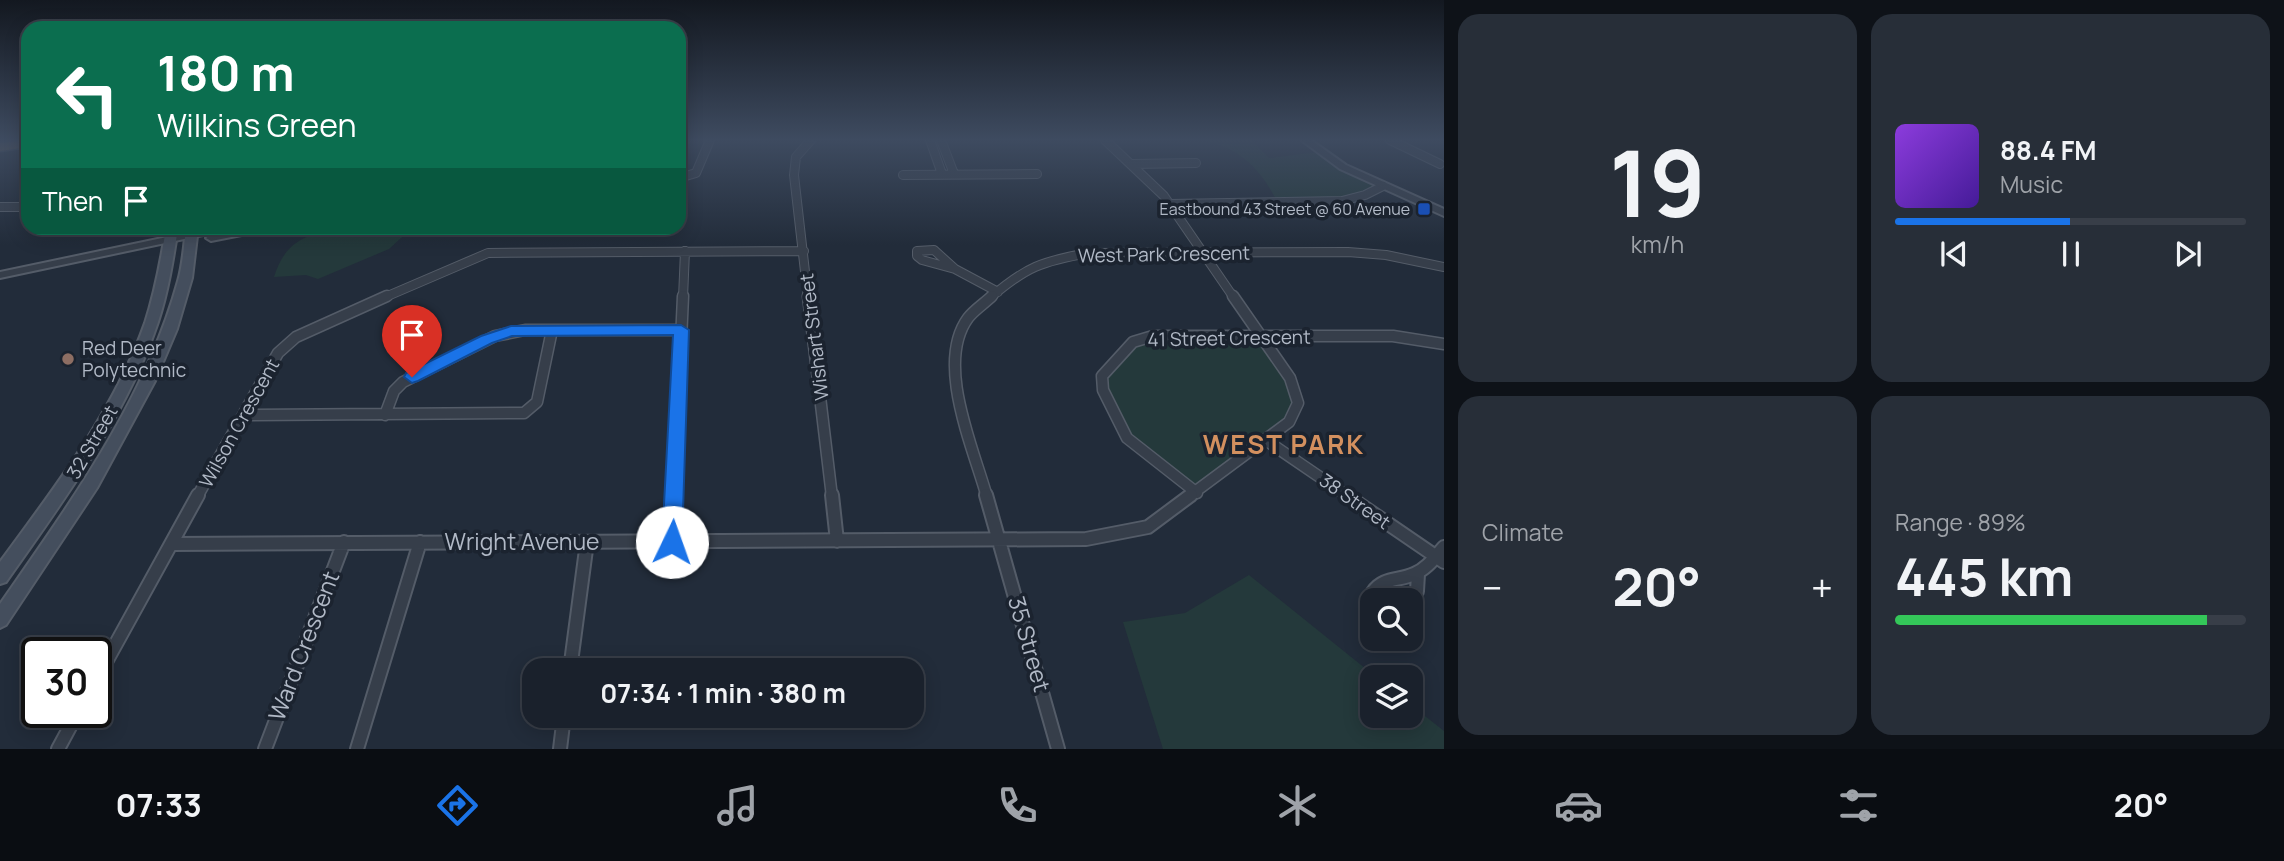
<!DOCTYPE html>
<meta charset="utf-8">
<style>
:root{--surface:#1a212c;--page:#272e38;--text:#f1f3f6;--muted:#9fa3a9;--line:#383e48;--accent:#1a73e8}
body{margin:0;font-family:Manrope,sans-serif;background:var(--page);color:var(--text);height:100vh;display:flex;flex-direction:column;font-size:26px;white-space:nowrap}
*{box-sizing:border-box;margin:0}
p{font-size:23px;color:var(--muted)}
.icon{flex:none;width:38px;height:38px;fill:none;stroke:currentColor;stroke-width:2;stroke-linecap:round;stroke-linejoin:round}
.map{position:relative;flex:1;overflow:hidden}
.sheet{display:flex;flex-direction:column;gap:14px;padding:14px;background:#0e1218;width:840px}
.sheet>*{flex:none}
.banner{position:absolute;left:21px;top:21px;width:665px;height:214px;border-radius:21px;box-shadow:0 4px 18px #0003,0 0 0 2px var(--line);background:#0b6e4f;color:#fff;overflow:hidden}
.buttons{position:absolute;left:1360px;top:588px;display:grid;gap:14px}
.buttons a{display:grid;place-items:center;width:63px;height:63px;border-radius:14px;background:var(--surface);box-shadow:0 4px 18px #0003,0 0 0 2px var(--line);font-size:35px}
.speed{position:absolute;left:21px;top:637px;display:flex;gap:14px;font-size:35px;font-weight:700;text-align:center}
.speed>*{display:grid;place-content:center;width:91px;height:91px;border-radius:50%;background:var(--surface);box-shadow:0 4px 18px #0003,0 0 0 2px var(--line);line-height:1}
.speed .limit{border:4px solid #111;border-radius:10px;background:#fff;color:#111}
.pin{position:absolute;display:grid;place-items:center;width:60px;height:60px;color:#fff;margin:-72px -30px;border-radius:50% 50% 50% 0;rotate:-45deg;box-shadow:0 0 7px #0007}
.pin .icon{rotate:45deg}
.me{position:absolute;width:77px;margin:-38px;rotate:3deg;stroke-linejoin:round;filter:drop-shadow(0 0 5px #0008)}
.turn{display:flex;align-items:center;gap:24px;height:147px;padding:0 21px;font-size:32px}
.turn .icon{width:91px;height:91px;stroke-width:2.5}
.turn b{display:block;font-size:49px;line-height:60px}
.then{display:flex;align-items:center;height:66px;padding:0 21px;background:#0003;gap:14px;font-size:26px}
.big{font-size:52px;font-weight:700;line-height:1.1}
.sheet .card{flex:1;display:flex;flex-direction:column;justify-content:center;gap:10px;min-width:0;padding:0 24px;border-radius:21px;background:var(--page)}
.sheet .dial{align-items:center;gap:0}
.dial b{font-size:91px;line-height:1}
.song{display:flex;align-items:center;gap:21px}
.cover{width:84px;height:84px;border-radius:10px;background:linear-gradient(135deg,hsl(270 70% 55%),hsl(260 70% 35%))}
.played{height:7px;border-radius:4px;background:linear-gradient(90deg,var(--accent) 50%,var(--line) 50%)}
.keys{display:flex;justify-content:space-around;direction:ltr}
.heat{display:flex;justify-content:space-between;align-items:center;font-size:38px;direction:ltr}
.charge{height:10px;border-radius:5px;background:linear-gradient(90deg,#34c759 89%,var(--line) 0)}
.sheet .tiles{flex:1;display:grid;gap:14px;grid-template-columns:repeat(2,1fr)}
.trip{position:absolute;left:522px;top:658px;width:402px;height:70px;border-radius:21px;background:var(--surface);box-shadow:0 4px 18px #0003,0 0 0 2px var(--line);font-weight:700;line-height:70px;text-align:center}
.tabs{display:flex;height:112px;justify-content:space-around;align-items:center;background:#0a0d12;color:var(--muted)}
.tabs .icon{width:49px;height:49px}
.tabs .selected{color:var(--accent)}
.tabs b{font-size:32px;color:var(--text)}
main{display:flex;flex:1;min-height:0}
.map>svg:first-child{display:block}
</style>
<main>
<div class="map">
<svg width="1444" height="749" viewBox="0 0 1444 749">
<rect width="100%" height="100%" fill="#222c3a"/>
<path fill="#24393b" d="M1203,140H1251L1269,158L1318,152L1383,186L1365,195L1278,203C1260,168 1241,149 1203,140Z
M353,228H412L389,249L318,279L306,275L274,277C287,235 313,233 353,228Z
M1261,336L1290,378L1296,411L1197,493L1124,433L1103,390L1105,372L1133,342Z
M1249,575L1376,677H1372V716H1410L1411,705L1444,731V749H1163L1123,622L1185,613Z"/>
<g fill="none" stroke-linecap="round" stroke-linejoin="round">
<g stroke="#545c68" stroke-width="10">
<path id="minor-far2" d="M930,140L942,174
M941,140L954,174
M1105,140L1164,196L1234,298
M1390,140L1440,164
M1132,164L1196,163
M903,175L1037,174
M679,178L696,173L710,140
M1170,204L1342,201L1365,195L1383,186
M0,207H28
M934,250L955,269L922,260L917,256V251Z
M955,269L998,292
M383,298L488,253L804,251
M683,298L685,251
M808,298L794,175L796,157L811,140
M990,298C1026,267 1042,261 1089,253L1348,252L1386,255L1444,267"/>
</g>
<g stroke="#545c68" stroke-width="13">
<path id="minor-far1" d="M808,296L832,497
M243,415L524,413L537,402L552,330
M385,415L394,391L403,382L495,336L525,330H681
M1267,441L1349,497
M1197,493L1127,438L1103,390L1102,376L1133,342L1153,336H1393L1444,344
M197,497L278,353L296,337L387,296
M674,497L683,296
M987,497C973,447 935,363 968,318C974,310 985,303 992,296
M1188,497L1289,422L1298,403L1290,378L1233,296"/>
</g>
<g stroke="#545c68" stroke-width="16">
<path id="minor" d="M832,495L837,541
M986,495L1058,749
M1346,495L1444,562
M672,542L674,495
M172,544L1086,539L1148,527L1191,495
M1377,600L1373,592C1383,577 1399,581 1414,574C1427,569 1435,557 1444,547
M1410,611L1417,591L1418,574
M570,670L587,542
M96,680L198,495
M58,749L78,712
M265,749L344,542
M357,749L420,542
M560,749L564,716"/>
</g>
<g stroke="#545c68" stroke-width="4">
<path id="tertiary" d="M1301,140H1311L1346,165L1444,209V216L1340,169Z
M210,228H227L222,231L0,278V272Z
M249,228H267L262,231L211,241L206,238L211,235Z"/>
</g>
<g stroke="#545c68" stroke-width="4">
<path id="secondary" d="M166,228H178C173,260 168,292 158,322C126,417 63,501 6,582L0,584V562C55,487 114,411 145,323C155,292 161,260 166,228Z
M186,228H198L192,278L177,329L155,381L97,488L6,625L0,628V604C70,503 145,401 178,281C183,264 184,245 186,228Z"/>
</g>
<g stroke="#414955" stroke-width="3">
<path id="motorway" d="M28,140V147L0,151V143Z"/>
</g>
<use href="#minor-far2" stroke="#363e4a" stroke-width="8"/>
<use href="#minor-far1" stroke="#363e4a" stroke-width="10"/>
<use href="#minor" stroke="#363e4a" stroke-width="12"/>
<use href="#tertiary" fill="#363e4a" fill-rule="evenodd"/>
<use href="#secondary" fill="#444e5d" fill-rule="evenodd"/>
<use href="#motorway" fill="#706453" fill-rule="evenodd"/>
</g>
<linearGradient id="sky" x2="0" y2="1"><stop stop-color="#131820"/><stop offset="0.57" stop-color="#3e4b60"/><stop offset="1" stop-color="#3e4b60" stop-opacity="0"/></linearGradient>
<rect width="1444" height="245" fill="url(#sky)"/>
<path fill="#1a73e8" stroke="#114b97" stroke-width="2" d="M681,325L689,330L682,542L679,548L672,550L665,548L662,542L673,335L512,336L492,343L418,381L412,383L404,377L406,373L481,336L511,326Z"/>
<rect fill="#1a4fb4" stroke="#1b232f" stroke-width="2.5" x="1417" y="202" width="14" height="14" rx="3.5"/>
<circle fill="#8d6e63" stroke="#1b232f" stroke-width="2.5" cx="68" cy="359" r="7"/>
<g text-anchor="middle" stroke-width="7" stroke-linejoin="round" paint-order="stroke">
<g font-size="16" fill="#b1b9c6" stroke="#1b232f" text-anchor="end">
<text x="1410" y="215">Eastbound 43 Street @ 60 Avenue</text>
</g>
<g font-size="19" fill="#b1b9c6" stroke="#1b232f">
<text transform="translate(1164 254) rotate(-1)" y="7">West Park Crescent</text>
<text transform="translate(814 337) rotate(-97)" y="7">Wishart Street</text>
<text transform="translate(1229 338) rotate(-1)" y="7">41 Street Crescent</text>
<text transform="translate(239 423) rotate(-61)" y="7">Wilson Crescent</text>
<text transform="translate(92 442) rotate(-60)" y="7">32 Street</text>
<text transform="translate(1355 501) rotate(35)" y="7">38 Street</text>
</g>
<g font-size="19" fill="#b1b9c6" stroke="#1b232f" text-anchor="start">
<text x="82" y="355">Red Deer<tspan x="82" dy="22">Polytechnic</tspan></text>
</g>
<g font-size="23" fill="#b1b9c6" stroke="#1b232f">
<text x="522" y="550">Wright Avenue</text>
<text transform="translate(1029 644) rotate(74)" y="8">35 Street</text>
<text transform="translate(304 646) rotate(-69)" y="8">Ward Crescent</text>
</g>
<g font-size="26" font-weight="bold" letter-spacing="2" fill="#d3905f" stroke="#1b232f">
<text x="1284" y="454">WEST PARK</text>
</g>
</g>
</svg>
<div class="buttons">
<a><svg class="icon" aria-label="search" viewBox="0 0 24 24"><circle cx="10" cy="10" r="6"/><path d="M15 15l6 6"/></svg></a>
<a><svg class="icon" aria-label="layers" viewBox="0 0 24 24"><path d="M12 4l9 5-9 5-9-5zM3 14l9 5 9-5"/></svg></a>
</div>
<div class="speed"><div class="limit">30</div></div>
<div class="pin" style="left:412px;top:377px;background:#d93025"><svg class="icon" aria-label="arrive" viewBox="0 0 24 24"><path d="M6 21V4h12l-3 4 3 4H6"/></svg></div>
<svg class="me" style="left:672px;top:542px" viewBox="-20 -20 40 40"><circle r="19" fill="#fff"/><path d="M0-13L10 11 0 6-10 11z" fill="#1a73e8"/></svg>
<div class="trip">07:34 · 1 min · 380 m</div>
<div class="banner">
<div class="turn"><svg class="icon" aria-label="left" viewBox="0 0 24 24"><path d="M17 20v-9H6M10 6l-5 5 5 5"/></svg><div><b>180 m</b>Wilkins Green</div></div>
<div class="then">Then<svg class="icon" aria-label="arrive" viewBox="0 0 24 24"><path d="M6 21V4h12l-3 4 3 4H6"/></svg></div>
</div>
</div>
<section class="sheet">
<div class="tiles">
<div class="card dial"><b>19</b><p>km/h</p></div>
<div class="card">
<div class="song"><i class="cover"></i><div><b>88.4 FM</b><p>Music</p></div></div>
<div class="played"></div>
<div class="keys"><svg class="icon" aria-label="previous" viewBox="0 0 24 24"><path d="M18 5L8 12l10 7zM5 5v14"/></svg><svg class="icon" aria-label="pause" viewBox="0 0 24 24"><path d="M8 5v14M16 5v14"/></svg><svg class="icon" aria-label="next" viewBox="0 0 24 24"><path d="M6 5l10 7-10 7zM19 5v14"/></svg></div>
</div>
<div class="card"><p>Climate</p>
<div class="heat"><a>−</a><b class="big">20°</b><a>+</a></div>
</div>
<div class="card"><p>Range · 89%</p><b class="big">445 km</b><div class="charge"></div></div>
</div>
</section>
</main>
<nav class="tabs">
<b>07:33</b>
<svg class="icon selected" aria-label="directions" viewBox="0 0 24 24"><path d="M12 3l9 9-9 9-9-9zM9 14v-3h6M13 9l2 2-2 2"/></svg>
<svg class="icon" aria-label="music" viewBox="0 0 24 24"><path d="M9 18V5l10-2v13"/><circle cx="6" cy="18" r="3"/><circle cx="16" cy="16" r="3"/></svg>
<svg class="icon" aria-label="phone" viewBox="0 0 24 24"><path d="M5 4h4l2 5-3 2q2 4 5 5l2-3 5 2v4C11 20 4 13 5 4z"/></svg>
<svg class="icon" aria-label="climate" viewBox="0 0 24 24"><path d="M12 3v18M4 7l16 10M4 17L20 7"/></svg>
<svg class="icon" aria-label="car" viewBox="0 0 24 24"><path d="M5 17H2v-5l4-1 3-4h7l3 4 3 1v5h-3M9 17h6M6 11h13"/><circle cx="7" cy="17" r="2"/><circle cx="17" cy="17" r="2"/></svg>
<svg class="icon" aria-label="filters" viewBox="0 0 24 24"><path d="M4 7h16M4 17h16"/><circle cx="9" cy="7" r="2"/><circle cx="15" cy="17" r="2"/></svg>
<b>20°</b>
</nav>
